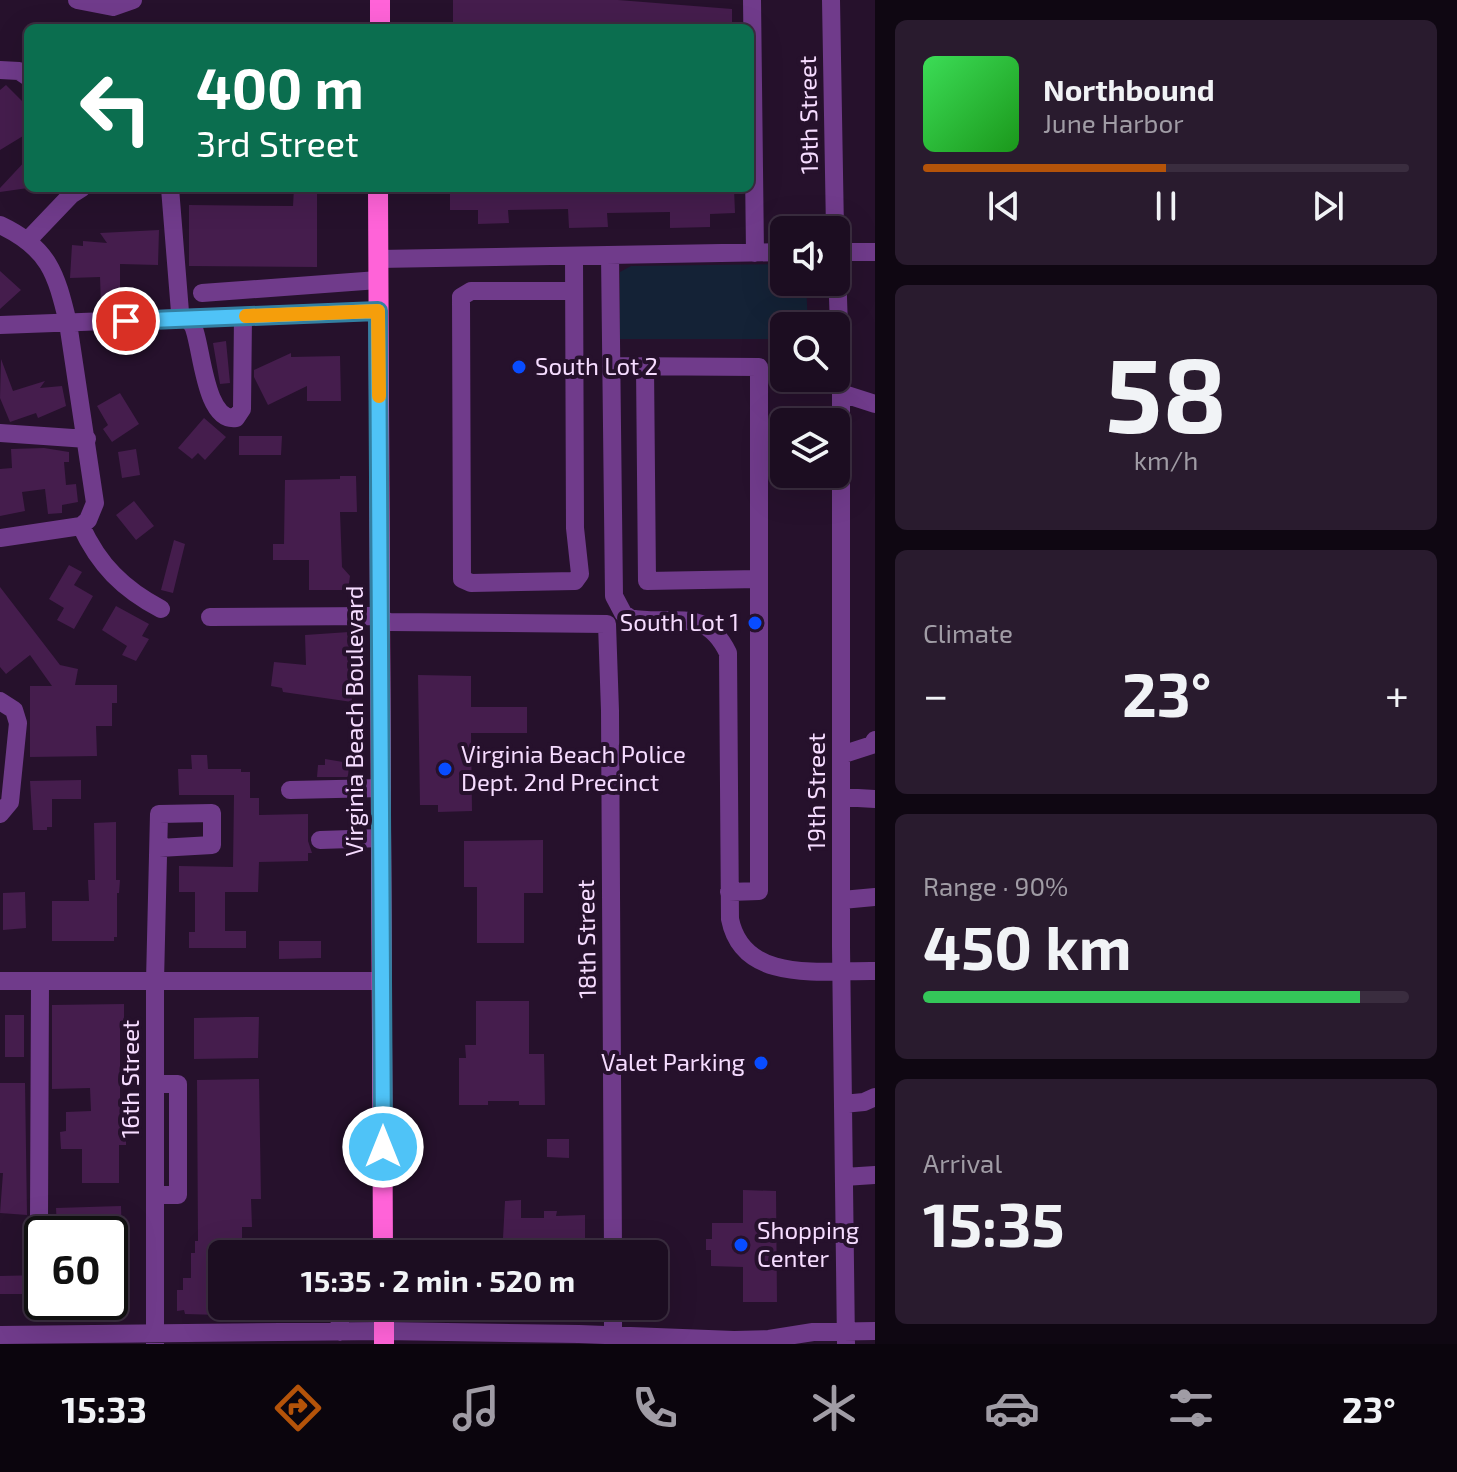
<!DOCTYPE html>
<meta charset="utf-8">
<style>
:root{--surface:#1c0d21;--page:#291b2e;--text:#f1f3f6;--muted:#a09ca5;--line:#3a2d3f;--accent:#b45309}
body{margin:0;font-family:"Exo 2",sans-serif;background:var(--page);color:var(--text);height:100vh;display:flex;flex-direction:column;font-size:30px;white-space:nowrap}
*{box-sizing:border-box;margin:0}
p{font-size:26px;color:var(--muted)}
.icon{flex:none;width:44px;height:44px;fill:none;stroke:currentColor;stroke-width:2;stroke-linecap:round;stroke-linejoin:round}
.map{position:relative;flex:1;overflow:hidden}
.details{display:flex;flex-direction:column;gap:20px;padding:20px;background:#0f0712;width:582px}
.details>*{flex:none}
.guide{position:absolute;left:24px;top:24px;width:730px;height:168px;border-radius:12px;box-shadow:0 8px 32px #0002,0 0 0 2px var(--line);background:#0b6e4f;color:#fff;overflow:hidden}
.fabs{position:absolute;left:770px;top:216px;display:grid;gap:16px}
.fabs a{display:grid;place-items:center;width:80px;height:80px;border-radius:12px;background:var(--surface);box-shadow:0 8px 32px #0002,0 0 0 2px var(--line);font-size:40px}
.speed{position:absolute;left:24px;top:1216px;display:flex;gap:16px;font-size:40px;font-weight:700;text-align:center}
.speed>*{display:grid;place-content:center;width:104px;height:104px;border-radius:50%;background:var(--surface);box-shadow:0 8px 32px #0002,0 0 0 2px var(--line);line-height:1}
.speed .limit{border:4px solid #111;border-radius:12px;background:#fff;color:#111}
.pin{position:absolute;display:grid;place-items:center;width:68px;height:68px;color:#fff;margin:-34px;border:4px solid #fff;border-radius:50%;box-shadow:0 2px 8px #0007}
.me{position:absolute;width:88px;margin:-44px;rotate:0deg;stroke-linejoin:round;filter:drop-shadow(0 0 6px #0008)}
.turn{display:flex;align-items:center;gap:28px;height:168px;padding:0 40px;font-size:36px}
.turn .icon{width:104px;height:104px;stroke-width:2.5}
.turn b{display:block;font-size:56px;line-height:68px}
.big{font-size:60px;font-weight:700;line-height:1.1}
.details .widget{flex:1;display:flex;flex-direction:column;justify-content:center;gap:12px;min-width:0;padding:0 28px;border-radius:12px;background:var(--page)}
.details .dial{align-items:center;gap:0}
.dial b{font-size:104px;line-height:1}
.song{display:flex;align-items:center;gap:24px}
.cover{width:96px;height:96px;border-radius:12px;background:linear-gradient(135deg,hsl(130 70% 55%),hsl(120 70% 35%))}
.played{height:8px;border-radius:4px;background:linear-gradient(90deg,var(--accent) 50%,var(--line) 50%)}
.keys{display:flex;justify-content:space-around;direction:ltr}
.heat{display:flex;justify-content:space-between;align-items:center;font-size:44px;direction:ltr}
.charge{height:12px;border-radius:6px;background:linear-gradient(90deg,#34c759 90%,var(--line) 0)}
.trip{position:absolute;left:208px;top:1240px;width:460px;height:80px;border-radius:12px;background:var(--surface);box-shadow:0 8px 32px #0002,0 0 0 2px var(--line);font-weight:700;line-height:80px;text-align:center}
.tabs{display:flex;height:128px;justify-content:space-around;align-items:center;background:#0b050d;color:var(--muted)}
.tabs .icon{width:56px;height:56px}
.tabs .active{color:var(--accent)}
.tabs b{font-size:36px;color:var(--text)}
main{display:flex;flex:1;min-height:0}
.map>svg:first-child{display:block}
</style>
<main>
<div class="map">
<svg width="875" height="1344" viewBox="0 0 875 1344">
<rect width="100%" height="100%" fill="#26112c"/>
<path fill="#142236" d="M784,264V282H806L808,326H784V339H620V272L631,266Z"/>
<path fill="#451d4d" d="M453,0H618L732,9V28H453Z
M6,85L23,102L28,115V133L0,150V90Z
M28,158V188L0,192V188Z
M294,188H317V267L189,266V205L293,206Z
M450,188H734L735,213L710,214V227L670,228V212L607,213L608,227L569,228L568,209L508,210L509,223L478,224V210H450Z
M159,230L158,265L120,264V300H116V304L101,305L100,277L70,278L72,245L83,246V241L107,243L100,233Z
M0,271L21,290L0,309Z
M226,341L230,383L220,384L213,343Z
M291,353V357L340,356L341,401H307V386L268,405L254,377V370Z
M1,359L13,391L45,381L40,388L62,386L66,406L38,418L36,413L10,422L0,398Z
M120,393L139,424L112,442L103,429L108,425L97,406Z
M204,418L226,437L205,460L198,453L192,459L178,448Z
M239,436H282L281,455H239Z
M44,448L69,452V462H64L66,485L76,484L78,502L62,505V513L48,514L45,489L22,492L25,511L0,516V469L12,468L11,449Z
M136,449L140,475L122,478L118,452Z
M340,476H356L357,512H340L342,567L350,576L348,590H309V560H273V544H284L285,480L340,479Z
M134,501L154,526L136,540L116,515Z
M174,540L185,544L173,593L161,590Z
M69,565L82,572L74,585L93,596L74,629L57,620L64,608L49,599Z
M0,587L60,665L78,669L75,685H117V703H112V726H96L97,756L30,757V686H52L30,655L6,674L0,667Z
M116,606L149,624L142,636L149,639L136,661L122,655L127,646L102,630Z
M349,632L350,647H354V664H351L352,702L283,692L282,688L271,686L274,662L306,665L305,635Z
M418,675L471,676V707H527V733H471L472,811L438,812V805H420Z
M191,755H207L208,769H241V772H250V798H259V815L308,814V841L312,853H308V861L259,862L258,892H225V931H246V948H189V932H195V892H179V866L233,867L234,795H179L178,769H192Z
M325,759L349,763L348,777H317L318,765H325Z
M81,780V799H52V827H47V830H33L30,781Z
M116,822V880H120L119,893H117V937H114V941H52V901H89L88,880H95L94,823Z
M543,840V893H524V943H477V887H464V841Z
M25,892L26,928L3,930V893Z
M279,941H321V958L279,959Z
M476,1001H529V1054H544L545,1105H519V1101H488V1105H459V1058H466L465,1045H476Z
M124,1004V1021H120V1101L121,1131H126V1145H119V1183H82V1149H61L60,1132L66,1131V1112L91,1111L90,1088L52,1089V1005Z
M5,1015H24V1057H5Z
M245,1017H259L258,1058L194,1059V1018Z
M259,1079L261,1199H251L252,1227H242V1254H222L220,1315L185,1314L184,1310L177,1311V1290H183V1278H191V1253H195V1241H198L197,1080Z
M0,1083H25L27,1215L0,1213L3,1173H0Z
M547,1139H569V1158L547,1157Z
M743,1190L776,1191L777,1302H743V1267L711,1266V1250H706V1239H712V1223H743Z
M521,1200V1218H544V1211H557L556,1216L585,1215V1254H497V1238H503L505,1201Z
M121,1206L122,1243H110V1234H99V1227H57L56,1208Z
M42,1275V1294H0V1276Z"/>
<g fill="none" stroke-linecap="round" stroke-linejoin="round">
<path stroke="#703b8b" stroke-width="18" d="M77,0L113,7L133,0
M752,0L755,253
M831,0L835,230
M0,70L19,71L28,77
M170,188L180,312C183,318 190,320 193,326C202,345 204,422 236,418L242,409L243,316
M0,225C49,248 56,273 68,323L95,503L88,520L81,526L0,538
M836,239L841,386V947L846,1344
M28,240L71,195L82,188
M836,252H875
M610,255L614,596L623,613L630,618C672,627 704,604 728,653L730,919C743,985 824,970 875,971
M574,256L575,528L580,574L575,581L471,583L462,579L461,297L471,291H574
M378,259L784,252
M202,293L378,280
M0,325L378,311
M611,366L759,367V891L729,892
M645,366L647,581L758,579
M841,393L875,404
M0,433L87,439
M81,526C99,565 123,589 161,609
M210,617L373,616L389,622L607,624L610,711L613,1254
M0,701L14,710L18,723L10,802L0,814
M841,755L872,745L875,740
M290,790L382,788
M841,797L875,799
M320,840L382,838
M842,900L875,897
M0,981H382
M40,981L39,1221L45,1234
M155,1084H178V1195H155
M843,1104L864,1102L875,1097
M844,1177L875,1175
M339,1306L340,1332
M0,1335L384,1331L579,1334L734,1340L769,1339L813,1332L875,1331
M155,1344V981L159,814L212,813V845L159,848
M613,1344V1306"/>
<path stroke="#ff63d8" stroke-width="20" d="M380,28V0
M378,188L383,1254
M384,1306V1344"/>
</g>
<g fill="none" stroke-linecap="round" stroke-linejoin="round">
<g stroke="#337fa1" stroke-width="20">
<path id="route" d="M126,321L378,311L383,1147"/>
</g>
<use href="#route" stroke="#4fc3f7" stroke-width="14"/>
<path stroke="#f59e0b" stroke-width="14" d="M246,316L378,311L379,396"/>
</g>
<g fill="#084cff" stroke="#26112c" stroke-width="3">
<circle cx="519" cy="367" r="8"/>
<circle cx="755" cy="623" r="8"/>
<circle cx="445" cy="769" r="8"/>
<circle cx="761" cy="1063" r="8"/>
<circle cx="741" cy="1245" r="8"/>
</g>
<g text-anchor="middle" stroke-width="8" stroke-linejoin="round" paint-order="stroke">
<g font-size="24" fill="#f6dcff" stroke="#26112c">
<text transform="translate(809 115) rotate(-91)" y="8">19th Street</text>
<text transform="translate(355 721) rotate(-90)" y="8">Virginia Beach Boulevard</text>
<text transform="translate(817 792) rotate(-90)" y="8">19th Street</text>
<text transform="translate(587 939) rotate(-91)" y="8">18th Street</text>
<text transform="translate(131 1079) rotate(-90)" y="8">16th Street</text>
</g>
<g font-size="24" fill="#f6dcff" stroke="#26112c" text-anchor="start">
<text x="535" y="375">South Lot 2</text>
<text x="739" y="631" text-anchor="end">South Lot 1</text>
<text x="461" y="763">Virginia Beach Police<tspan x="461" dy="28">Dept. 2nd Precinct</tspan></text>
<text x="745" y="1071" text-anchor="end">Valet Parking</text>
<text x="757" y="1239">Shopping<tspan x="757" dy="28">Center</tspan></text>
</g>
</g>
</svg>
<div class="fabs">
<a><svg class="icon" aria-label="sound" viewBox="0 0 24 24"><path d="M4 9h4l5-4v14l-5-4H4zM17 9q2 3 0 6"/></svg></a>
<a><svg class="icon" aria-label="search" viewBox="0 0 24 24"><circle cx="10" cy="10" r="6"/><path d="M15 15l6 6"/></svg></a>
<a><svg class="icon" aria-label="layers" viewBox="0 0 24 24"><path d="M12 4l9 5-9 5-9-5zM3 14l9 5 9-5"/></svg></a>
</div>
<div class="speed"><div class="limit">60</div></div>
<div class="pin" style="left:126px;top:321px;background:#d93025"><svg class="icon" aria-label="arrive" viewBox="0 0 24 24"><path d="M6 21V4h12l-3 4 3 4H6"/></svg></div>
<svg class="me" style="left:383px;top:1147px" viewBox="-20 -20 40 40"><circle r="17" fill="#4fc3f7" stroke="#fff" stroke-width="3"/><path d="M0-11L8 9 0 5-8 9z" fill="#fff"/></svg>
<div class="trip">15:35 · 2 min · 520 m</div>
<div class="guide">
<div class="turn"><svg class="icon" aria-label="left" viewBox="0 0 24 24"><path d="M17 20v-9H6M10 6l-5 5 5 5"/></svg><div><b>400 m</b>3rd Street</div></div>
</div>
</div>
<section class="details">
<div class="widget">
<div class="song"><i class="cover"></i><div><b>Northbound</b><p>June Harbor</p></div></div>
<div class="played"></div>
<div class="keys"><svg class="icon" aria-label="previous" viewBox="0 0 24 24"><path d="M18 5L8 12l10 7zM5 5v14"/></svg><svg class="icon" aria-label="pause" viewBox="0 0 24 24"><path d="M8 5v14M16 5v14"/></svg><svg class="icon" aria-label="next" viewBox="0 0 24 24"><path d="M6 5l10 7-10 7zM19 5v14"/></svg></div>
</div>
<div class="widget dial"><b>58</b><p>km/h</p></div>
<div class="widget"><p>Climate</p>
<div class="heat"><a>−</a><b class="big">23°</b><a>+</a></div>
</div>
<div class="widget"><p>Range · 90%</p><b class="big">450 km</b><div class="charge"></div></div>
<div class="widget"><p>Arrival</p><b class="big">15:35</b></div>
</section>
</main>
<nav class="tabs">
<b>15:33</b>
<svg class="icon active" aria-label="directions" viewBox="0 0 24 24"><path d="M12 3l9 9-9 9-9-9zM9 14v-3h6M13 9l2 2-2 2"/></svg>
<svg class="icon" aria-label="music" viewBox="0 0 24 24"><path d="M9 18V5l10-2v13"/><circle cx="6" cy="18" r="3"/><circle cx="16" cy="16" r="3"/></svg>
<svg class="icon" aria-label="phone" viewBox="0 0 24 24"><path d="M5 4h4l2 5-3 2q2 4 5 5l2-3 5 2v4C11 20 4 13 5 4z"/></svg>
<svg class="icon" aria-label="climate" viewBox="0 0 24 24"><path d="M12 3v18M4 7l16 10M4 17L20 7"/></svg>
<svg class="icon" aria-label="car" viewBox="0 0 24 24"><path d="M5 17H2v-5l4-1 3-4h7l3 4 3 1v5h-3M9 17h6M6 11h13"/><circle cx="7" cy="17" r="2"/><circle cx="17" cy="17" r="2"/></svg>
<svg class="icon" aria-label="filters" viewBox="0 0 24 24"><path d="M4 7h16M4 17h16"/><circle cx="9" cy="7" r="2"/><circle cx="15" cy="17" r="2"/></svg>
<b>23°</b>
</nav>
